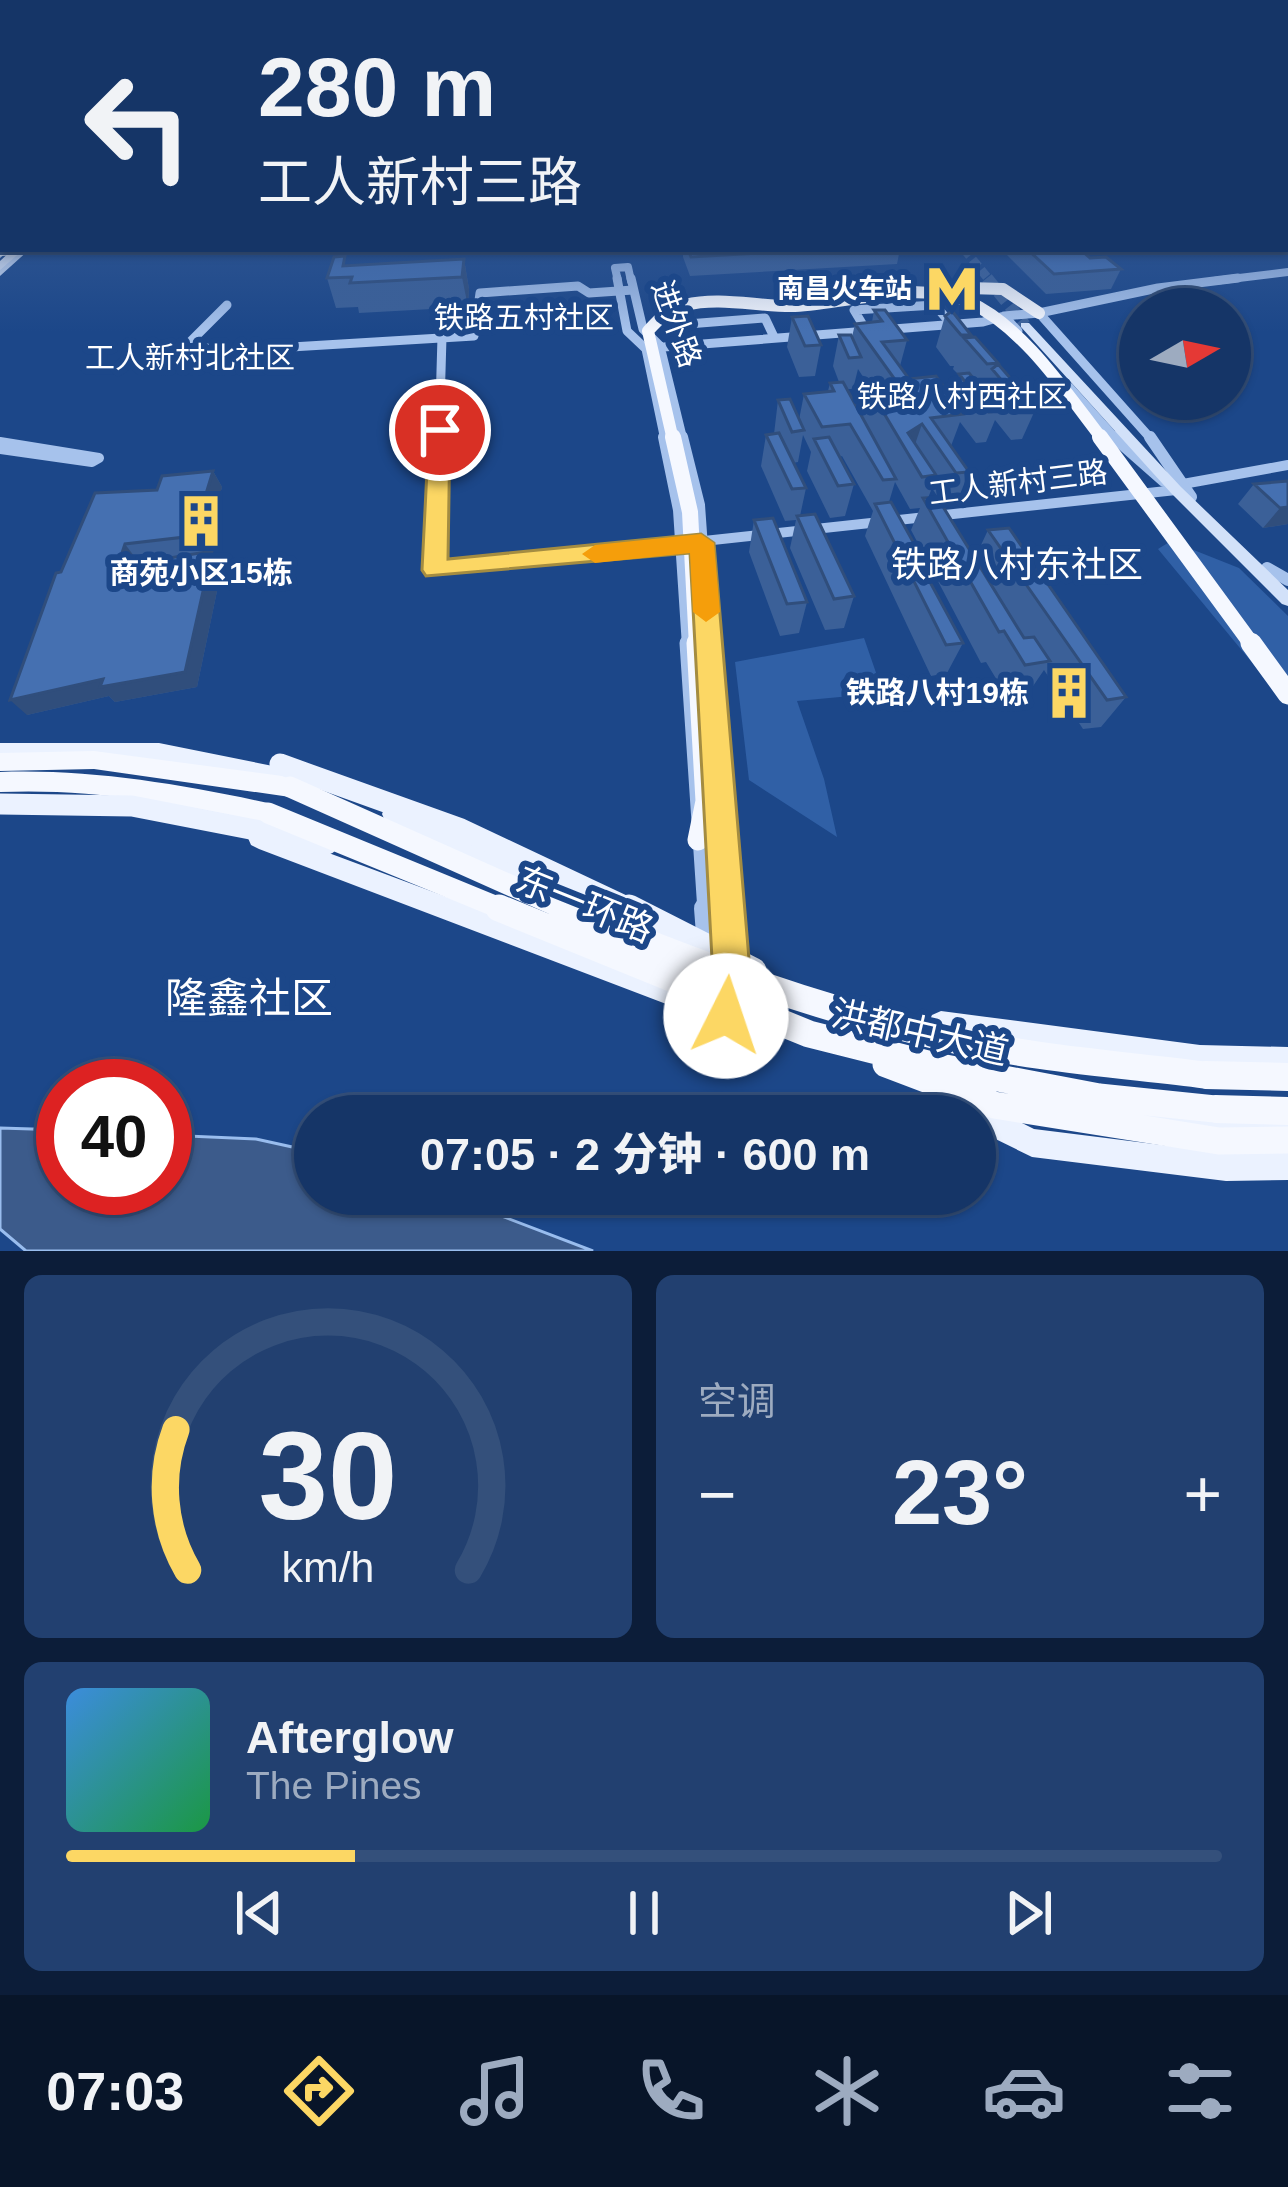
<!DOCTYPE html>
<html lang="zh">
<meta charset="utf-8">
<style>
:root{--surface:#153567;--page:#224070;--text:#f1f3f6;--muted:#9dabc0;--line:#34507b;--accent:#fcd764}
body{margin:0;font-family:Arial,"Noto Sans SC",sans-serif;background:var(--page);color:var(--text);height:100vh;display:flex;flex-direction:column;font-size:45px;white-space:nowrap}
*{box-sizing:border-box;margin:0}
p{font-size:39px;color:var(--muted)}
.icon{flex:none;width:66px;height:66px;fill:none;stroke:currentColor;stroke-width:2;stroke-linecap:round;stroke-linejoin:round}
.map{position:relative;height:1251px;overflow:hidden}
.side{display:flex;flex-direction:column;gap:24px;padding:24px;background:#0c1d39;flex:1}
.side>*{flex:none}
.banner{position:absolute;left:0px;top:0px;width:1290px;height:252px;box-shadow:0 3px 9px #0004,0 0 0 3px var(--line);background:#153567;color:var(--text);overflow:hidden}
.needle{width:78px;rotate:81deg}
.buttons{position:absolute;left:1119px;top:288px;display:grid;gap:24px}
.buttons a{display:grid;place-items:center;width:132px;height:132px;border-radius:50%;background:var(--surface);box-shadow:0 3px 9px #0004,0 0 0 3px var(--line);font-size:60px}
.speed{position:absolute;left:36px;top:1059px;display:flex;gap:24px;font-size:60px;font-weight:700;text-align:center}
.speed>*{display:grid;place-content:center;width:156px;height:156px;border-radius:50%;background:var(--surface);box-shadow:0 3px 9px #0004,0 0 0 3px var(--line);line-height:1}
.speed .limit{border:18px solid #d22;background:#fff;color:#111}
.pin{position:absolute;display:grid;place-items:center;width:102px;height:102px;color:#fff;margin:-51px;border:6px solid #fff;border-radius:50%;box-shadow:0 3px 12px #0007}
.me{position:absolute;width:132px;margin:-66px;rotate:4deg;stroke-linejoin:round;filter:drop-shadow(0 0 9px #0008)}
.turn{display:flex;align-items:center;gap:42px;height:252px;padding:0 60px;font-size:54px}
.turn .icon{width:156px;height:156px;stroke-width:2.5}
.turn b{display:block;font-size:84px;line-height:102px}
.big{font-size:90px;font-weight:800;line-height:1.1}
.side .card{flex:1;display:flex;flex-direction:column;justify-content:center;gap:18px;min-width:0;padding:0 42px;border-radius:18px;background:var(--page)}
.side .dial{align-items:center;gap:0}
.dial svg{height:312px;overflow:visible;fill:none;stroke:var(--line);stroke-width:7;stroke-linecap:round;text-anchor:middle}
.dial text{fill:var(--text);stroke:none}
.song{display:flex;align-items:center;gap:36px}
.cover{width:144px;height:144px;border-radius:18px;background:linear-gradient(135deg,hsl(210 70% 55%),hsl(140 70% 35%))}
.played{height:12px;border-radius:6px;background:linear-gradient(90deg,var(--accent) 25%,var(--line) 25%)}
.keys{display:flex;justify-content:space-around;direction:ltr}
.heat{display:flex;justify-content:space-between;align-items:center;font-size:66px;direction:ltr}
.side .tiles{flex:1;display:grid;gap:24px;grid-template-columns:1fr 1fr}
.card:last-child{grid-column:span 2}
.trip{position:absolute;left:294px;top:1095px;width:702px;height:120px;border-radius:60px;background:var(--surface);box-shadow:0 3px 9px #0004,0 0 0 3px var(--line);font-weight:800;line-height:120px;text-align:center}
.tabs{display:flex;height:192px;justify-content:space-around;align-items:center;background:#081529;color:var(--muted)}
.tabs .icon{width:84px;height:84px}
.tabs .current{color:var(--accent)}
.tabs b{font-size:54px;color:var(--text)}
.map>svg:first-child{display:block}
</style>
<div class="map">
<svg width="1288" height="1251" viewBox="0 0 1288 1251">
<rect width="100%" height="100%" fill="#1c4789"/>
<path fill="#3060a6" d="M1171,541L1239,568L1288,616V706L1158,549Z
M864,638L883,693L797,701L824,779L837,837L749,780L735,662Z"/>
<path fill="#3c5b8b" stroke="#99bdee" stroke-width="3" d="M0,1128L63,1130V1188H165V1135L256,1139L315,1152V1194H444L593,1251H26L0,1229Z"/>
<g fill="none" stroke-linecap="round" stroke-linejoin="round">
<path stroke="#3e639b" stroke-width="9" stroke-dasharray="9 4.5" stroke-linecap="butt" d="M964,249L990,281"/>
<path stroke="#3e639b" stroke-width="12" stroke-dasharray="12 6" stroke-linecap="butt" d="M987,278L1025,325"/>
<path stroke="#a6c2ec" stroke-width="9" d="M227,305L185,347L242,350L474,336L480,293L578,286L589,293L633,290
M866,330L854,310L935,305L951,324
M681,344L675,325L765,318L774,337
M439,440L442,337"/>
<path stroke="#a6c2ec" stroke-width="10" d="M439,437L435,570L1176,490
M0,442L99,458L92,462L0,449
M1183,484L1288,465"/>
<path stroke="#a6c2ec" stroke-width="8" d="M618,281L615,268L628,267L631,281
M1214,281L1288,272"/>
<path stroke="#a6c2ec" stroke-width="9" d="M617,278L627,331L646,349L665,440
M631,278L643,329L660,346L683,440
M1039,313L1158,288L1238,278
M1018,331L1004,316L1039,313L1152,440
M651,348L983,322L1004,316
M1069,387L1117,440"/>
<path stroke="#a6c2ec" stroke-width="12" d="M664,437L679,510L688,646
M682,437L699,505L709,646
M1114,437L1164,481
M1150,437L1191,497
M1267,568L1288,580"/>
<path stroke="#a6c2ec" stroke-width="15" d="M687,643L705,911
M708,643L727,911"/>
<path stroke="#a6c2ec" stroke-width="20" d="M704,908L707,947
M727,908L730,958"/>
<path fill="#d2e1f9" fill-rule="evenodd" d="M3,247L11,249L0,258V250Z
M19,249H30L0,276V268Z
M1021,323H1029L1181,487L1288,590V606L1282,604L1171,493L1021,327Z"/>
<path fill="#ebf2ff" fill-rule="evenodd" d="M13,249H24L0,270V261Z
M0,743H159L288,769L295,771L299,778L295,785L288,787L159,761H0Z
M393,804L552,871L556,879L552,887L544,890L385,821L382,814L385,807Z
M259,827L766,1016L775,1020L779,1029L775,1038L766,1042L259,849L251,845L248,838L251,831Z
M941,1011L1200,1045L1288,1047V1073L1200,1071L941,1037L932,1033L928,1024L932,1015Z
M944,1084L1034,1129L1226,1153L1288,1152V1180L1226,1181L1032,1157L975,1129V1116H950L934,1108L930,1098L934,1088Z
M1150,1100L1219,1112L1288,1111V1139L1219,1140L1150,1128L1140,1124L1136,1114L1140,1104Z"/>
<path fill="#f5f8ff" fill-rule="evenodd" d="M94,751L290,777L298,780L301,787L298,794L290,797L94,769L0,771V753Z
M0,772C91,769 179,784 268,803L276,806L279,813L276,820L268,823C179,804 91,788 0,792Z
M1205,1061L1288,1063V1091L1205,1089L1195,1085L1191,1075L1195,1065Z
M1215,1095L1288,1097V1125L1215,1123L1205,1119L1201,1109L1205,1099Z"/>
<g stroke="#fff" stroke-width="6">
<path id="rail" d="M0,253L82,249"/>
</g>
<use href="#rail" stroke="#1c4789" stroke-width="3" stroke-dasharray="4.5" stroke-linecap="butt"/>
<path stroke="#ebf2ff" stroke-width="21" d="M280,764L461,829L635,911
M0,804L132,806L327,844"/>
<path stroke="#ebf2ff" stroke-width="27" d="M629,908L753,971"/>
<path stroke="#f5f8ff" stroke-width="12" d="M934,287L1003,289L1039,313
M673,440L648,331C659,319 668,309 685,305C720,296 759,307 795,306C847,304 919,279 969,302C1024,327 1067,394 1103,440"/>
<path stroke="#f5f8ff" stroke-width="16" d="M673,437L690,512L697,646
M1100,437L1253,646"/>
<path stroke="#f5f8ff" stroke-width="21" d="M697,643L706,801L698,840
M1251,643L1288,694
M290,787L568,911
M268,813L507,911"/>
<path stroke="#f5f8ff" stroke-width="27" d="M499,908L809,1034L940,1067L1099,1097L1215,1109
M561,908C685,960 811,1007 942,1037C1028,1058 1117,1064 1205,1075
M886,1064L994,1105L1219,1141L1288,1140"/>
</g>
<path fill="#3b6098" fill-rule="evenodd" d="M683,249H900L897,264L690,276L683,257Z
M1001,249H1080L1090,258L1121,269L1111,289L1046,294Z
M464,259L469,289L468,307L359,313L358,307L336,308L327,278L348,265Z
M874,310L907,340L900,366L909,379L951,398L959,375L953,369L954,366H950L936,347L945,316L971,335L970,338L975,337L1036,408L1022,439L1011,440L995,420L986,442L976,443L960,422L951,446L969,472L956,504L943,505L932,488L928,498L975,558L988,530L1126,697L1101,727L1083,729L1044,670L1029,692L1006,695L986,662L981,663L911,530L920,508L910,509L895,482L889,502L922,558L920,563L963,643L947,673L931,676L865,536L873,511L842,456L840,457L854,484L845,516L830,518L807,471L811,452L803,435L798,462L793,463L806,488L800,516L854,596L844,628L825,630L790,548L796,520L785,521L761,466L766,435L774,434L778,400L799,420L804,394L828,391L830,383L839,382L833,366L839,335L852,337L855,324L872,322ZM858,369L867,383L859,411L847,389H853Z
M792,317L821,345L815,376L799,377L787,347Z
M213,471L222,487L204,553L222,567L197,687L115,702L109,696L27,715L61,572L157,490ZM203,553L137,564L136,562L137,560Z
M1288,481V524L1263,528L1238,504L1254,484Z
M754,520L807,602L799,633L780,636L749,552Z"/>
<path fill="#304e7c" d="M464,259L469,289L468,307L462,277Z
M922,424L911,456L908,433Z
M213,471L222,487L204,553L193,536Z
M1288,507V524L1263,528L1280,508Z
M125,544L137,560L146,576L119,562Z
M212,551L222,567L197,687L115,702L109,696L27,715L10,700Z"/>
<path fill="#4570b1" stroke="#304e7c" stroke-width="3" d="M688,249H828L691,257Z
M1027,249H1080L1090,258L1106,257L1121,269L1054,274Z
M345,256L343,266L464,259L462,277L350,283L352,277L327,278L334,257Z
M874,310H885L907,340L882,342L909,379L936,376L963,414L931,418L969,472L956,473L922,424L908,433L936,475L922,477L866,383L896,381L855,324L882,321Z
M952,311L971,335H961L945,316Z
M808,316L821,345L805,346L792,317Z
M839,335H851L861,357L849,358Z
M975,337L998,363L987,364L964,338Z
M998,364L1036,408L1026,409L992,369Z
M969,373L999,411L989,412L959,374Z
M843,382L896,479L883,480L850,424L822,427L804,394L834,391L830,383Z
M790,399L804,430L792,432L778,400Z
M779,433L806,488L792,489L766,435Z
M829,437L854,484L838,486L814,439Z
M213,471L193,536L125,544L119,562L134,560L133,564L212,551L185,672L100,687L103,679L10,700L56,573L61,572L95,493L157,490L162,476Z
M1288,481V507L1280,508L1254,484Z
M937,497L1024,638L1034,637L1050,661L1025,665L1004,631L999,632L923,498Z
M891,502L922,558H917L963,643L946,645L875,504Z
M815,514L854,596L834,599L797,516Z
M773,518L807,602L787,604L754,520Z
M1009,528L1126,697L1107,700L988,530Z"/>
<linearGradient id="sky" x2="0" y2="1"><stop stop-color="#0f274b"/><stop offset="0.47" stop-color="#3a5e97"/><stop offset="1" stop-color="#3a5e97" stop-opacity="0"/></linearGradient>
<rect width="1288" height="332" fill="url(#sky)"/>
<path fill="#fcd764" stroke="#a48c41" stroke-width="3" d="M440,424L450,430L448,559L701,534L714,543L749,959L745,1016L740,1030L726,1036L712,1030L706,1016L712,959L690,553L426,576L422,570L429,430Z"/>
<path fill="#f59e0b" d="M701,534L714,543L720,612L706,622L693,612L690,553L595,563L582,554L595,545Z"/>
<defs>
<g id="metro-bare" transform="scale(4.14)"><path d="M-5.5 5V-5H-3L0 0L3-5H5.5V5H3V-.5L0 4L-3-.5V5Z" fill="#fcd764" stroke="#1c4789" stroke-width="2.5" paint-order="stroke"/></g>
<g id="building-bare" transform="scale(4.14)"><path d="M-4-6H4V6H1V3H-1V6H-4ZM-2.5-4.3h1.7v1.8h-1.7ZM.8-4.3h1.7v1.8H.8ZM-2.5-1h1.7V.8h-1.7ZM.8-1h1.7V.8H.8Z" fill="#fcd764" stroke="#1c4789" stroke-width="2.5" paint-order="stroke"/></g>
</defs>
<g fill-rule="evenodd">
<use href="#metro-bare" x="952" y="289"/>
<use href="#building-bare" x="201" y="521"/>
<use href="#building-bare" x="1069" y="693"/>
</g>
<g text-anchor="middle" stroke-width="12" stroke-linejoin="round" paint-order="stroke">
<g font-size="27" font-weight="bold" fill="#fff" stroke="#1c4789" text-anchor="end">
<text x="912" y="298">南昌火车站</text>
</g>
<g font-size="30" fill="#fff" stroke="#1c4789">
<text x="524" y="328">铁路五村社区</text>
<text x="190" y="368">工人新村北社区</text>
<text x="962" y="407">铁路八村西社区</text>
</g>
<g font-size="30" fill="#fff" stroke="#1c4789">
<text transform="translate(676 324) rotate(70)" y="10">进外路</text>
<text transform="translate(1018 483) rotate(-7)" y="10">工人新村三路</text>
</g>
<g font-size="30" font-weight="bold" fill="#fff" stroke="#1c4789">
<text x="201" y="583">商苑小区15栋</text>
<text x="1029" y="703" text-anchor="end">铁路八村19栋</text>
</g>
<g font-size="36" fill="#fff" stroke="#1c4789">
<text x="1017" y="577">铁路八村东社区</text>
</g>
<g font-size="36" fill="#fff" stroke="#1c4789">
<text transform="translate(585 904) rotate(22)" y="13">东一环路</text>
<text transform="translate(920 1032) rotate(13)" y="13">洪都中大道</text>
</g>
<g font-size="42" fill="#fff" stroke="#1c4789">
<text x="249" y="1013">隆鑫社区</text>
</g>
</g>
</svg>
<div class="buttons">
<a><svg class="needle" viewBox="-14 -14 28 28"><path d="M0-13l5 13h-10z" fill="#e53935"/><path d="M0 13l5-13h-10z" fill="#9dabc0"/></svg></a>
</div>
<div class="speed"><div class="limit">40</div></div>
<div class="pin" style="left:440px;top:430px;background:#d93025"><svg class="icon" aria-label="arrive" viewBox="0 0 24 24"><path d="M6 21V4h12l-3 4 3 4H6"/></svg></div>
<svg class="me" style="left:726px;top:1016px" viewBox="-20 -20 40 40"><circle r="19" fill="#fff"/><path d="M0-13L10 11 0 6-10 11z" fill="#fcd764"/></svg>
<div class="trip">07:05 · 2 分钟 · 600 m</div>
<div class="banner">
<div class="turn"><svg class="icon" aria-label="left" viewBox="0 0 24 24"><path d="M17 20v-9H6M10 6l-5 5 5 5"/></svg><div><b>280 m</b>工人新村三路</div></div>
</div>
</div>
<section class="side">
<div class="tiles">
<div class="card dial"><svg viewBox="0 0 100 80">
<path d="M14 69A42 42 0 1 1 86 69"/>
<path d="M14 69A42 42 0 0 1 11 33" stroke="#fcd764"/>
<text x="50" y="56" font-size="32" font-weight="700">30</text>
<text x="50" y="72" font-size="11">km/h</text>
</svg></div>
<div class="card"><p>空调</p>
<div class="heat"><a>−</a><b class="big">23°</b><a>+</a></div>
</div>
<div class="card">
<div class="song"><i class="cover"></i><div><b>Afterglow</b><p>The Pines</p></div></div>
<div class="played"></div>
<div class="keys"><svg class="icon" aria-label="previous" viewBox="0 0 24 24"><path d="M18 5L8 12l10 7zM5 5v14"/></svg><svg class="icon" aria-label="pause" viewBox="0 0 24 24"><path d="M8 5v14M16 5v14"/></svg><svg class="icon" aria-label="next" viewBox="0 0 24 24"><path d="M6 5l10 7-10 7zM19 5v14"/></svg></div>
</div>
</div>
</section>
<nav class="tabs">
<b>07:03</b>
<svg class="icon current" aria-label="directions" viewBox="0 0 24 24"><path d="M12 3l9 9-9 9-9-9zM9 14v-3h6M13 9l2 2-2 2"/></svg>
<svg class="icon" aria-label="music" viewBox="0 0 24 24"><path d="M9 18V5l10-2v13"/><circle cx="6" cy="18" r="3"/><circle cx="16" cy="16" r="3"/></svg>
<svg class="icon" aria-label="phone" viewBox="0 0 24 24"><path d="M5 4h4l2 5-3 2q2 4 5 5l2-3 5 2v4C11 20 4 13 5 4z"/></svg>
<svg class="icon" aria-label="climate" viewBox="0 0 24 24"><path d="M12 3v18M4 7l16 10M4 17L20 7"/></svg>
<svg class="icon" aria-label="car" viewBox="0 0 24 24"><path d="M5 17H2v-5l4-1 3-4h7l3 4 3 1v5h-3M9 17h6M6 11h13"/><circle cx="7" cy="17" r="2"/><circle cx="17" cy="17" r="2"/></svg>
<svg class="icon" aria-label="filters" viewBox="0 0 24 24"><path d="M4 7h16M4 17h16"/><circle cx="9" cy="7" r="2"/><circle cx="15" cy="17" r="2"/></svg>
</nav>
